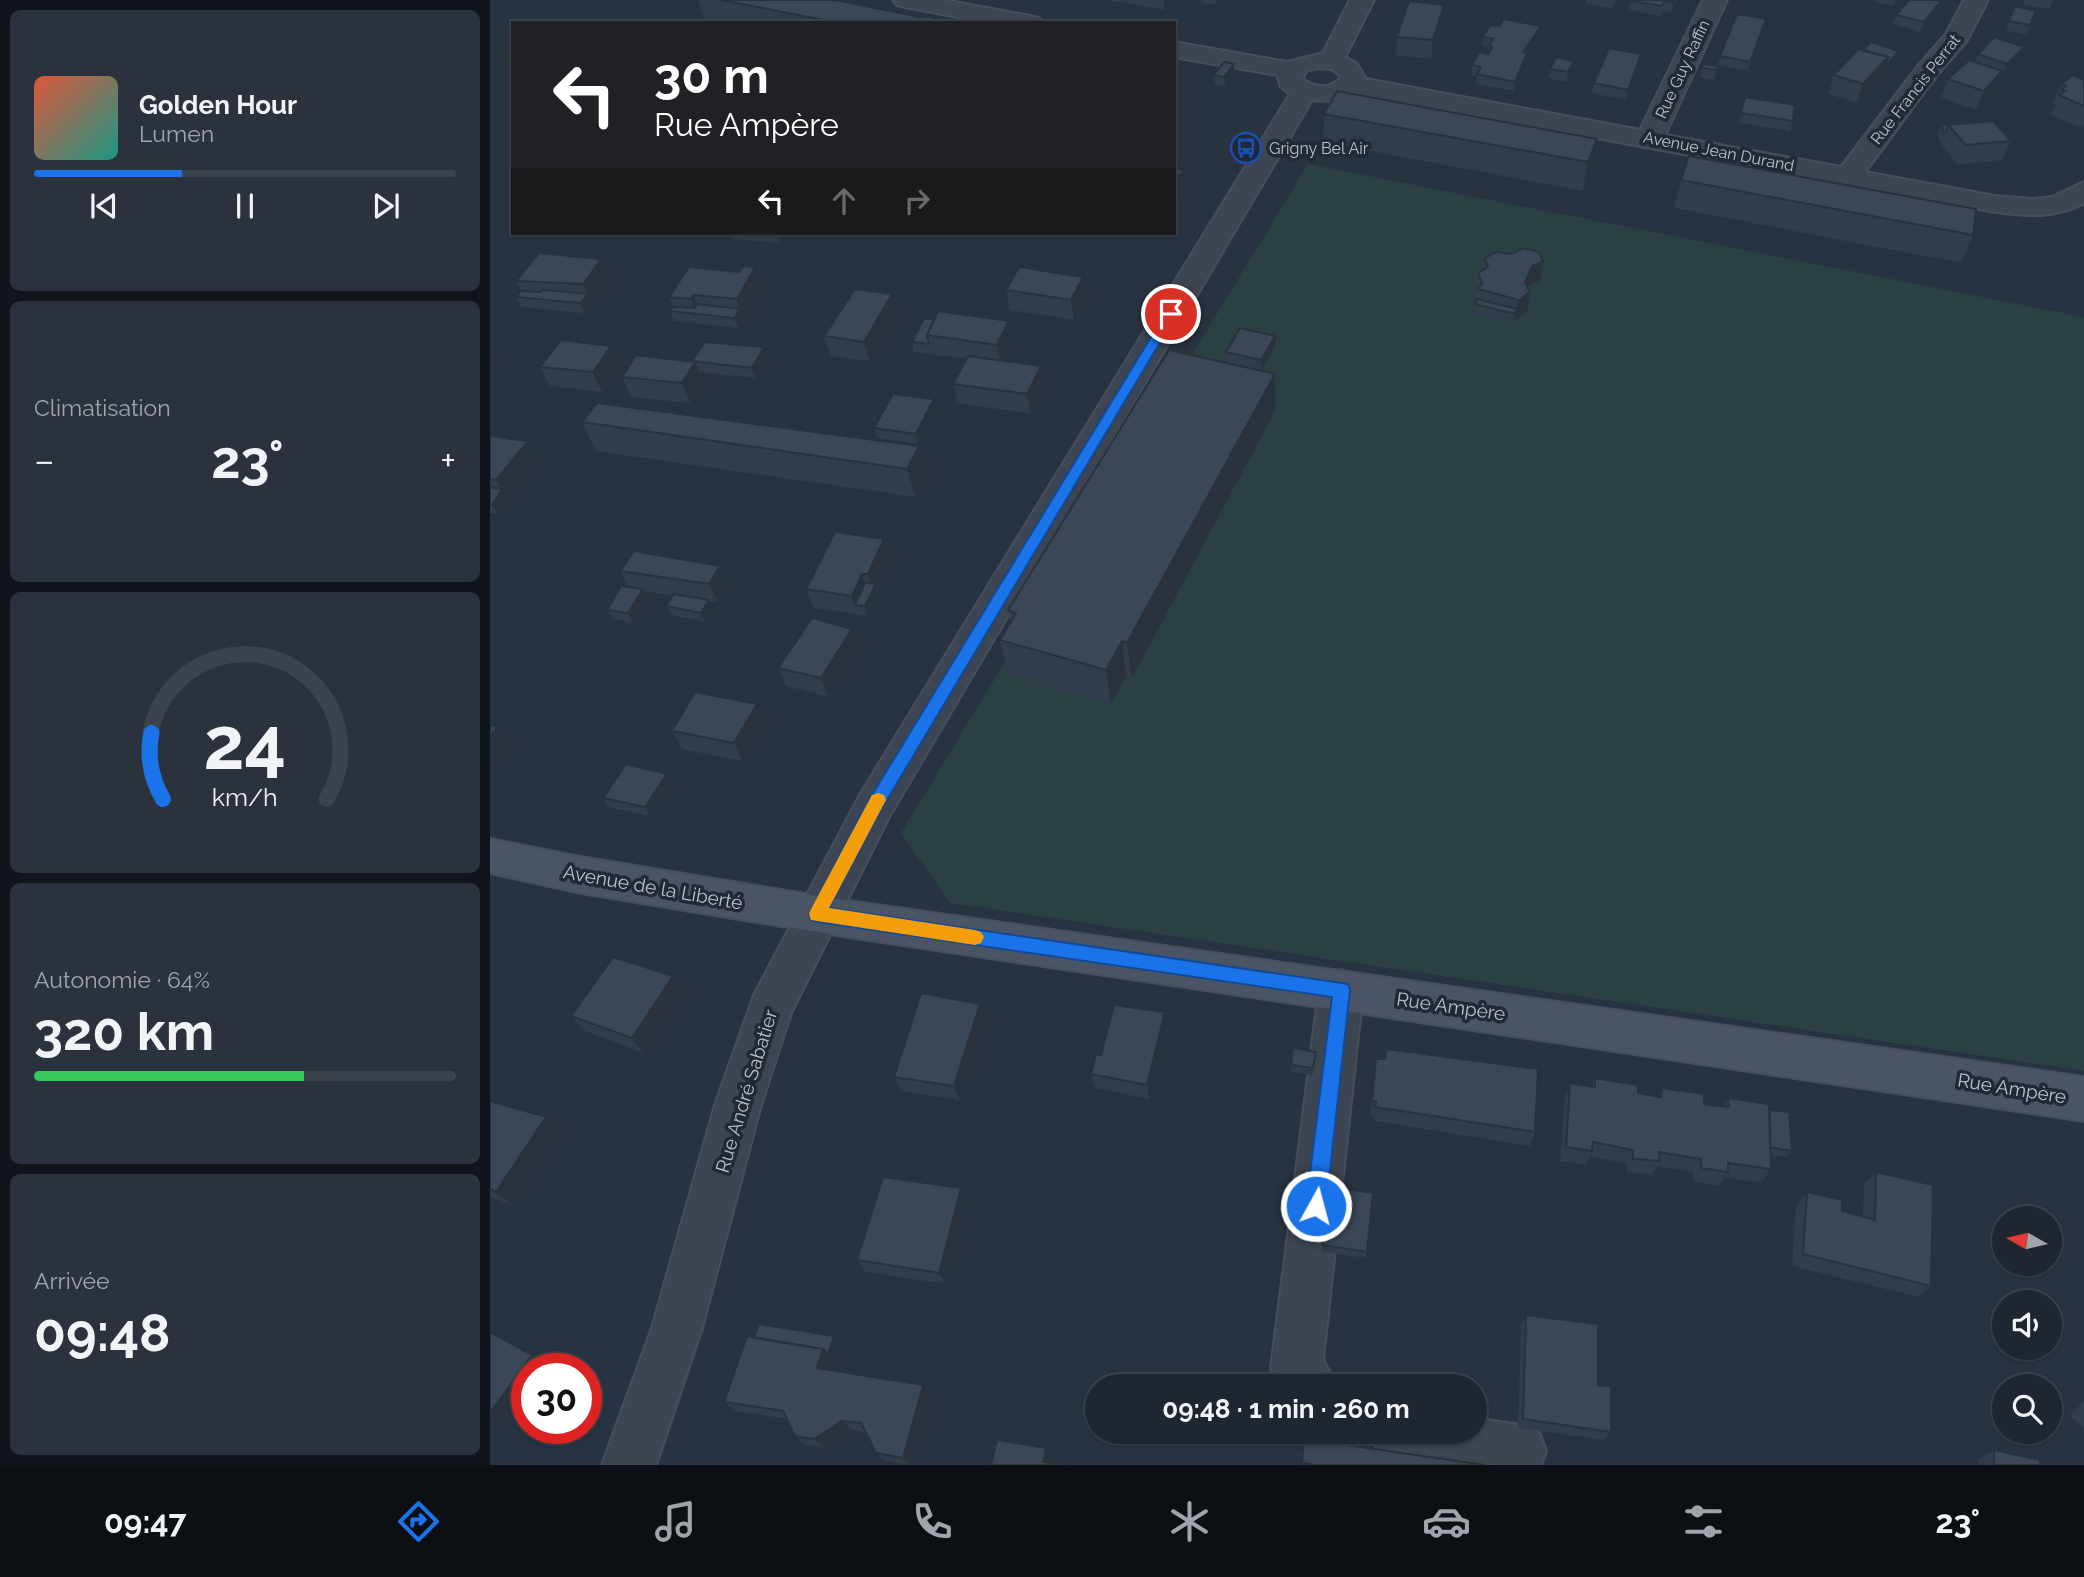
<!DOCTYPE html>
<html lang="fr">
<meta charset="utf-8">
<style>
:root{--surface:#1e2631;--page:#2b323d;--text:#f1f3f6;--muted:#a1a5ab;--line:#3c434d;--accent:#1a73e8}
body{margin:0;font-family:Raleway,sans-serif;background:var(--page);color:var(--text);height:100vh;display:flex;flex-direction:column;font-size:26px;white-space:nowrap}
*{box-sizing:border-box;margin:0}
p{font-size:23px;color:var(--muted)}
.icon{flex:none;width:38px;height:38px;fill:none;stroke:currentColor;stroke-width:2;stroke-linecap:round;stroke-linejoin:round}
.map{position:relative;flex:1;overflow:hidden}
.details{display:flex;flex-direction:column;gap:10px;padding:10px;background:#10151b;width:490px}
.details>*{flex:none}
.hud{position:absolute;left:21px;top:21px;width:665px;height:214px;border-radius:0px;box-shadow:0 2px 5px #0004,0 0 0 2px var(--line);background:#202124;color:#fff;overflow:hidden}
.needle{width:46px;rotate:278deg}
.controls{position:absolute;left:1502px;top:1206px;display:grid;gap:14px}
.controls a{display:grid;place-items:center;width:70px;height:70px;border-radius:50%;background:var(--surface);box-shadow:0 2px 5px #0004,0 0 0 2px var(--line);font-size:35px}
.speed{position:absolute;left:21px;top:1353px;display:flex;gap:14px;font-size:35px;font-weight:700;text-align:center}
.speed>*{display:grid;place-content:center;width:91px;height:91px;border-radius:50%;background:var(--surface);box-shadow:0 2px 5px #0004,0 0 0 2px var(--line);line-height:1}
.speed .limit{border:10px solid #d22;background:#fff;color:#111}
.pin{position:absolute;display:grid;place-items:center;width:60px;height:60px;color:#fff;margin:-30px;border:4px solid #fff;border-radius:50%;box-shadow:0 2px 7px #0007}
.me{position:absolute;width:77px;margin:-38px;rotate:7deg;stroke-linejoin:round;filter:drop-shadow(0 0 5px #0008)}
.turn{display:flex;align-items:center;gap:24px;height:147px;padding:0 28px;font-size:32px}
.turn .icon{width:91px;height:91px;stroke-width:2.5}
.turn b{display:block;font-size:49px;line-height:60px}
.lanes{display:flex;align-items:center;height:66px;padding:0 28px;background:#0003;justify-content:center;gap:35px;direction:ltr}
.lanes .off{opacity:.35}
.big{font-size:52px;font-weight:700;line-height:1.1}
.details .card{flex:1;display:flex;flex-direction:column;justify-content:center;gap:10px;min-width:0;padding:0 24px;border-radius:10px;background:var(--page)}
.details .dial{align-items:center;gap:0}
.dial svg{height:182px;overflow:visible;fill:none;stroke:var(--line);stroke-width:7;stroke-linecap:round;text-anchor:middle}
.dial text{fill:var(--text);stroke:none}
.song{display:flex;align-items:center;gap:21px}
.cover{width:84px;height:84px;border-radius:10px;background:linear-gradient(135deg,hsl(10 70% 55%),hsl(170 70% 35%))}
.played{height:7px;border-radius:4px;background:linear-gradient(90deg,var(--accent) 35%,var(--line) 35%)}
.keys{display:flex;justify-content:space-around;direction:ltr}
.heat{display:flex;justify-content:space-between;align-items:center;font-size:38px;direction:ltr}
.charge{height:10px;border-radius:5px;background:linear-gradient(90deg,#34c759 64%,var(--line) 0)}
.trip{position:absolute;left:595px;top:1374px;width:402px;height:70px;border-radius:35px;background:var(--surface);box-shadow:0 2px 5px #0004,0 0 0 2px var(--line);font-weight:700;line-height:70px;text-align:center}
.tabs{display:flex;height:112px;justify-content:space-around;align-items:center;background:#0c0f14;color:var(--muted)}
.tabs .icon{width:49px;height:49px}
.tabs .on{color:var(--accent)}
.tabs b{font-size:32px;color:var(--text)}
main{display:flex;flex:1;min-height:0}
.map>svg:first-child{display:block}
</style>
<main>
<section class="details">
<div class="card">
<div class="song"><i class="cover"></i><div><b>Golden Hour</b><p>Lumen</p></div></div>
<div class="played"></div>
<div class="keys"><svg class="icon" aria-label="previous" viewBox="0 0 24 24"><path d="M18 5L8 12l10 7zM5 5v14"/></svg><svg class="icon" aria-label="pause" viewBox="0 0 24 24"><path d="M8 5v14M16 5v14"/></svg><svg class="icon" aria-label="next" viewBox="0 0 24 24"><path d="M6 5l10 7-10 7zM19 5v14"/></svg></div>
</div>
<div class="card"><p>Climatisation</p>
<div class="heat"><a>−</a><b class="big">23°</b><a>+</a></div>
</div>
<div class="card dial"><svg viewBox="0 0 100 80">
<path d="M14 69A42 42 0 1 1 86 69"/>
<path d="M14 69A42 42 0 0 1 9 40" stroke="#1a73e8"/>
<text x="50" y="56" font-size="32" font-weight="700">24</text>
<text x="50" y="72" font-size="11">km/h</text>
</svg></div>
<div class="card"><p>Autonomie · 64%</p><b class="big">320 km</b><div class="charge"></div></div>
<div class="card"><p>Arrivée</p><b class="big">09:48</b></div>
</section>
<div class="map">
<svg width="1594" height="1465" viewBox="0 0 1594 1465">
<rect width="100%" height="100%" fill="#283341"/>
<path fill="#2a4042" d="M818,164L1594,317V1071L460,903L411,833Z"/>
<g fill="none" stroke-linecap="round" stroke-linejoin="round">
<g stroke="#454e5a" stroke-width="4">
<path id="street" d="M403,0H454L540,16L549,18L552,23H499L415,7L407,5Z
M860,0H884L855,57L867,64L876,79L1150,130L1213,0H1237L1175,135L1351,167L1428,66L1456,34L1474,0H1498L1476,42L1446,76L1375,172L1505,196L1541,199L1562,197L1594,182V203C1565,219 1537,216 1505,212L865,93L842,101L822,100L399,817L301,1013L271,1105L212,1328L166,1465H112L162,1328L225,1105L264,995L371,793L800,94L791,87L787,75L684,57V42L797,62L833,53ZM828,68L841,69L849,74L850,79C838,89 825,88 812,79L817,70Z
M851,970L866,976L873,990L833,1360L847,1386H789L781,1368L829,990L836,976Z
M985,1418L1030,1425L1049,1432L1056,1451L1051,1465C997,1465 939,1465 888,1451L881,1432H985Z"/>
</g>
<g stroke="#454e5a" stroke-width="4">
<path id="secondary" d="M0,839L91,857L352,900L1594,1077V1121L352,936L91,893L0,873Z"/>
</g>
<use href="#street" fill="#3c4551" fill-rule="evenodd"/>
<use href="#secondary" fill="#4a5464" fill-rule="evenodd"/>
</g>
<path fill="#323d4b" d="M208,0H346L429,17H445L446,23H215Z
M617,0H683L675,10Z
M711,0H728L724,5L711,3Z
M1096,0H1126L1122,8L1096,4Z
M1141,0H1186L1181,12L1173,11L1171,16L1139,10Z
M1386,0H1406L1404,6L1385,2Z
M1534,0H1563L1559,9L1534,5Z
M1455,1L1430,32L1403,24L1406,15Z
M954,5L952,24L941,59L906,55L907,37Z
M1525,6L1540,25L1536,35L1516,30Z
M1010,26H1051L1049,35L1037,54L1036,63L1024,91L986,84L987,76L981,75L982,65L998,54L999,48L992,46L993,37Z
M1273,29L1258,71L1228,66L1230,56Z
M1534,47L1530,57L1513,74L1512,73L1504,90L1486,110L1451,98L1458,79L1485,62L1488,54Z
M1373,50L1409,51L1406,60L1367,103L1338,94L1344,75Z
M1151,54L1149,63L1136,100L1102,93L1104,83Z
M23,56V75L17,61Z
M1084,61L1082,70L1077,82L1058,78L1060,69Z
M1213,64L1228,66L1224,80L1210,78Z
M744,74L735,87L725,85L724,75Z
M1594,79V124L1590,127L1560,115L1565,104L1562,103L1571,84Z
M1255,97L1303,121L1300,131L1249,123Z
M834,114L1107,139L1102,167L1093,191L833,142Z
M1452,124L1521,141L1512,160L1468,165L1451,144L1452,142H1449L1448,133Z
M1191,180L1483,235L1471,263L1184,208Z
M237,233H298L291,243L240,239Z
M995,258L1050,281L1039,285L1037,312L1026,319L1023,324L983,313L985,304L987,297L985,292L988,273L993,270Z
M120,279L95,313L31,307L26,297L31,291L26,281Z
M271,287L248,328L184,321L180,311L183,307L179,297Z
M516,290L596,296L584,320L520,310Z
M407,314L380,361L340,356L334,336Z
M434,318L523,340L513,361L555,385L541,414L467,403L463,384L476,359L424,352L422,342Z
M785,336V346L771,370L736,362V352Z
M121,346L130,366L112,392L60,386L50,367Z
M278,357L265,378L209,372L213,381L200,403L141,397L132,377L202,361Z
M785,374V411L642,678L636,676L621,704L518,675L510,640L521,622L518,610Z
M446,409L428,444L387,438L384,428Z
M92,422L429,446L437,474L425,497L106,451Z
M0,436L38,441L48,460L18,499L8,514L0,513Z
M394,539L400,558L387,587L389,594L378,616L323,608L316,589Z
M230,566L239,584L228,602L219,601L223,609L215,622L181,615L176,606L183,596L154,591L158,599L143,623L123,619L117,610L139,587L130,571Z
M362,629L369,648L339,697L296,686L288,668Z
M267,704L276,722L253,761L192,749L182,731Z
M177,774L182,783L160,816L118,807L113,798Z
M183,976L194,991L154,1053L95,1031L81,1016Z
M675,1012L677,1027L660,1099L605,1088L601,1074L611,1055Z
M496,1019L470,1100L412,1091L404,1077Z
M826,1052L823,1075L801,1072V1065Z
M886,1059L1045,1132L1040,1146L884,1121V1115H880Z
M1105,1078L1148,1093L1168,1096L1172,1088L1214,1104L1233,1106L1238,1098L1280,1110L1302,1151L1297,1157L1280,1155L1281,1169L1271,1183L1235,1177L1229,1186L1203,1181V1172L1167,1166L1162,1175L1137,1172V1164L1100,1156L1096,1165L1070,1161L1075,1097L1080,1083L1102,1086Z
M0,1101L70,1131L22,1205L0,1197Z
M1386,1172L1441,1286L1428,1297L1302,1266L1306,1205L1317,1192L1352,1211L1373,1217L1374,1185Z
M471,1188L477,1201L456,1284L376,1272L367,1260Z
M883,1193L876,1258L832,1252L833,1245Z
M1036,1315L1108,1385L1121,1432L1114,1440L1028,1428L1031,1326Z
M344,1336L349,1341L340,1370L441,1395L421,1465L396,1461L386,1453L375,1432L362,1430L335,1448L315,1445L305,1436L297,1419L246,1411L234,1402L264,1338Z
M1594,1401V1430L1580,1415Z
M1504,1450L1550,1465H1489L1488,1459Z"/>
<path fill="#29323d" d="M674,0H683L675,10Z
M1452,0H1455L1430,32L1434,22Z
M954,5L952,24L941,59L943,40Z
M1276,19L1273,29L1258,71L1260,62Z
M1051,26L1049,35L1037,54L1036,63L1024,91L1025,82L1033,52Z
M1534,47L1530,57L1513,74L1517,64Z
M1409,51L1406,60L1367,103L1373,84L1398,57Z
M1151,54L1149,63L1136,100L1138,90Z
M1084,61L1082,70L1077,82L1078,72Z
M744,64V74L735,87L734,77Z
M1512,71L1504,90L1486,110L1494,91Z
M1107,139L1102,167L1093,191L1098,162Z
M694,170L695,189L684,205V183Z
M288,233H298L291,243Z
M111,259L120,279L95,313L90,303L98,294L93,284Z
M1053,261L1050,281L1039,285L1034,296L1040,292L1037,312L1026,319L1023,324L1029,300L1042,266Z
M265,267L271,287L248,328L244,318L250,309L247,299Z
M593,277L596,296L584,320L581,300Z
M402,294L407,314L380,361L374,342Z
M204,295L211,314H207L201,299Z
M519,321L523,340L511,364L507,345Z
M785,336V346L771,370V360Z
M121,346L130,366L112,392L103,372Z
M274,347L278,357L265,378L262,368Z
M4,349L9,358L0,370V353Z
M205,362L213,381L200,403L192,383Z
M551,366L555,385L541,414L537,394Z
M785,374V411L642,678L637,643Z
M444,399L446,409L428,444L426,434Z
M38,441L48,460L18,499L8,514L2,505L12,489L6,480Z
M429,446L437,474L425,497L417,469Z
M394,539L400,558L387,587L389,594L378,616L375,606L383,590L378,574Z
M230,566L239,584L228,602L219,584Z
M372,574L379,593L365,605L368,614L362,596Z
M153,589L158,599L143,623L138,613Z
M219,600L223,609L215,622L211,613Z
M362,629L369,648L339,697L331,678Z
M632,641L636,676L621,704L616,670Z
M267,704L276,722L253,761L244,743Z
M8,727L21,745L0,771V736Z
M177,774L182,783L160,816L155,807Z
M183,976L194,991L154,1053L142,1038Z
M490,1004L496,1019L470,1100L464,1086Z
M675,1012L677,1027L660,1099L657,1085Z
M56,1117L70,1131L22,1205L6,1192Z
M471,1188L477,1201L456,1284L449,1273Z
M344,1336L349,1341L337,1378L327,1368L333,1349Z
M42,1355L59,1365L56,1368H37V1395L12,1430L0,1423V1413Z
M433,1385L441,1395L421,1465H420L413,1458Z
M352,1421L362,1430L335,1448L324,1439Z
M556,1448L564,1461L563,1465L553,1462Z"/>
<path fill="#3a4757" stroke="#29323d" stroke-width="2" d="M231,0H346L429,17H445L439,23H350Z
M1141,0H1184L1183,3L1174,1L1172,6L1141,1Z
M1419,0H1452L1434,22L1406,15Z
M919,1L954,5L943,40L907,37Z
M1525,6L1546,11L1540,25L1519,21Z
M1247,14L1276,19L1260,62L1230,56Z
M1013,19L1051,26L1033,52L1037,53L1025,82L987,74L991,67L982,65L989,52L998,54L1002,47L999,46L1003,39L993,37L1000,25L1010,26Z
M1504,37L1534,47L1517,64L1488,54Z
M1381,42L1409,51L1395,67L1398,57L1373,50Z
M1119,48L1151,54L1138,90L1104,83Z
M1368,49L1398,57L1373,84L1344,75Z
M23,56V62L17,61Z
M1066,57L1084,61L1078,72L1060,69Z
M1479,60L1512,71L1494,91L1458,79Z
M734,62L744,64L734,77L724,75Z
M1213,64L1228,66L1227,70L1212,68Z
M1583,75L1594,80V106L1569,95L1575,91L1572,89L1576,86L1571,84Z
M847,91L1107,139L1098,162L834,114Z
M1255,97L1305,105L1303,121L1251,113Z
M1503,121L1521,141L1476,145L1458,125Z
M1452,124L1462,125H1458L1456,132H1453Z
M1199,156L1486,209L1483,235L1191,180Z
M684,168L694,170L684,183Z
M1033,248L1049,252L1053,261L1042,266L1035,283L1040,292L1029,300L988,289L992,283L988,273L998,267L995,258L1006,252L1021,254Z
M49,253L111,259L93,284L26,281Z
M253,266L265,267L247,299L204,295L201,299L179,297L199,267L249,272Z
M529,267L593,277L581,300L516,290Z
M365,289L402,294L374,342L334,336Z
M53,290L98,294L90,303L26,297L31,291L51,292Z
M987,299L1027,309L1025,314L985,304Z
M207,304L250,309L244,318L180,311L183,307L205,308Z
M448,311L519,321L507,345L437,335Z
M434,318L444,320L437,335L439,344L422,342Z
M750,328L785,336L771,360L736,352Z
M71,340L121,346L103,372L50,367Z
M215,342L274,347L262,368L202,361Z
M679,350L785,374L637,643L632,641L616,670L510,640L526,613L518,610Z
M146,355L205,362L192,383L132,377Z
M478,356L551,366L537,394L463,384Z
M403,394L444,399L426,434L384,428Z
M107,403L429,446L417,469L92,422Z
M0,436L38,441L6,480L0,479Z
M0,487L12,489L2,505L0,504Z
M345,532L394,539L378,574H372L362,596L316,589Z
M144,551L230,566L219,584L130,571Z
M375,583L386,584L375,606L365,605Z
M131,586L153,589L138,613L117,610Z
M184,594L219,600L211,613L176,606Z
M322,618L362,629L331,678L288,668Z
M205,692L267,704L244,743L182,731Z
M0,725L8,727L0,736Z
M136,764L177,774L155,807L113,798Z
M123,957L183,976L142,1038L81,1016Z
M431,993L490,1004L464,1086L404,1077Z
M624,1005L675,1012L657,1085L601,1074L606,1055H611Z
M803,1048L826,1052L823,1068L801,1065Z
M896,1049L1048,1069L1045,1132L885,1107L886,1101H882L886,1059H895Z
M1105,1078L1148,1085V1093L1171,1097L1172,1088L1214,1094V1104L1239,1107L1238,1098L1279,1104L1281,1169L1238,1163V1172L1211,1168V1159L1169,1152L1170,1161L1143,1159V1150L1103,1142L1102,1151L1076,1147L1080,1083L1105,1087Z
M0,1101L56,1117L6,1192L0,1189Z
M1280,1110L1299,1112L1302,1151L1280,1147Z
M1386,1172L1443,1185L1441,1286L1313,1254L1317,1192L1352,1200V1211L1385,1220Z
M393,1177L471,1188L449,1273L367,1260Z
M841,1187L883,1193L877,1252L833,1245Z
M1036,1315L1108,1324V1385L1121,1386V1432L1033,1419Z
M269,1324L344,1336L338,1354L333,1349L264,1338Z
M0,1332L42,1355L0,1413Z
M257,1336L333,1349L327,1368L433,1385L413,1458L386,1453L371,1423L352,1421L324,1439L305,1436L293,1411L234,1402Z
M814,1439L995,1465H826L812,1463Z
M507,1440L556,1448L553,1462L575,1465H501Z
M1504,1450L1550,1460V1465H1504Z"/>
<path fill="#1a73e8" stroke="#114b97" stroke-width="2" d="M681,310L687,314L391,810L339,908L858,984L860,990L836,1206L833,1213L826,1216L819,1213L816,1206L842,997L327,922L321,920L319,914L379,800L675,314Z"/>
<path fill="#f59e0b" d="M388,793L394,795L396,800L339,908L485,930L491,932L494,937L491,943L485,945L321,920L319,914L321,909L382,795Z"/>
<defs>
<g id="bus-ring" transform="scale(1.575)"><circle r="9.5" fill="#202a36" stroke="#1a4fb4" stroke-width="1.5"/><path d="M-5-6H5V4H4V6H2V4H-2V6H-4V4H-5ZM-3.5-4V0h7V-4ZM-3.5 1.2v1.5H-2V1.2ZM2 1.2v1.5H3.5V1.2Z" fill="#1a4fb4"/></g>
</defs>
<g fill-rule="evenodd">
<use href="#bus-ring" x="756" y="148"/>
</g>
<g text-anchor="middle" stroke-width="7" stroke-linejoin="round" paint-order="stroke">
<g font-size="16" fill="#b9c0cb" stroke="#202a36">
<text transform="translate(1192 69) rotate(-65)" y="6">Rue Guy Raffin</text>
<text transform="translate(1425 89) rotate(-52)" y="6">Rue Francis Perrat</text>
<text transform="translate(1229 151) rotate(11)" y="6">Avenue Jean Durand</text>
</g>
<g font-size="16" fill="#b9c0cb" stroke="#202a36" text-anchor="start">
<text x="779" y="154">Grigny Bel Air</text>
</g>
<g font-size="19" fill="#b9c0cb" stroke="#202a36">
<text transform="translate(163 887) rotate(10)" y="7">Avenue de la Liberté</text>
<text transform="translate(961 1006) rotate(8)" y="7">Rue Ampère</text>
<text transform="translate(1522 1088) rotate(9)" y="7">Rue Ampère</text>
<text transform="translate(256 1091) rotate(-73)" y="7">Rue André Sabatier</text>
</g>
</g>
</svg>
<div class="controls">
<a><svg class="needle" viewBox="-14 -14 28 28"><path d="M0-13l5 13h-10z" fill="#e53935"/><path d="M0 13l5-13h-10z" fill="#a1a5ab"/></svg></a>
<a><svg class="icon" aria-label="sound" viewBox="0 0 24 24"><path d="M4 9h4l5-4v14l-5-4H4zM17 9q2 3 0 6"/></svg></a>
<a><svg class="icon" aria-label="search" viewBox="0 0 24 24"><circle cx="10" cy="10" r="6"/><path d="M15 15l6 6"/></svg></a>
</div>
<div class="speed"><div class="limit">30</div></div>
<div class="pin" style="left:681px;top:314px;background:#d93025"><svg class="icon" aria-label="arrive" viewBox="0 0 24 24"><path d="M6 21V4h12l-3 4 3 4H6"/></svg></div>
<svg class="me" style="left:826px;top:1206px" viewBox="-20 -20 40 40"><circle r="17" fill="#1a73e8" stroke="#fff" stroke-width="3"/><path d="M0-11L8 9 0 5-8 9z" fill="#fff"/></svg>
<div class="trip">09:48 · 1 min · 260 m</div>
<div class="hud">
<div class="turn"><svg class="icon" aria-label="left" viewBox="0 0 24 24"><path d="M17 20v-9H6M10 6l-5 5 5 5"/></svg><div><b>30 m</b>Rue Ampère</div></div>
<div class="lanes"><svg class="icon" aria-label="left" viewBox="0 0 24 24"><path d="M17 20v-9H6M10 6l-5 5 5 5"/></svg><svg class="icon off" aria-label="ahead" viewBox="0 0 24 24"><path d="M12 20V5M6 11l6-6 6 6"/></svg><svg class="icon off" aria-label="right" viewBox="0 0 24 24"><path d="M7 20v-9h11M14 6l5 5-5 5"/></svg></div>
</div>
</div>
</main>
<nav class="tabs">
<b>09:47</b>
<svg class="icon on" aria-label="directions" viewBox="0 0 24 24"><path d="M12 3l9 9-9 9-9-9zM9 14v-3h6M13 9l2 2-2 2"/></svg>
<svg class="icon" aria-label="music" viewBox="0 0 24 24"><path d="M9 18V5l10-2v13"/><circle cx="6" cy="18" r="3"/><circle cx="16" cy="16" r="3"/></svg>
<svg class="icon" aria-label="phone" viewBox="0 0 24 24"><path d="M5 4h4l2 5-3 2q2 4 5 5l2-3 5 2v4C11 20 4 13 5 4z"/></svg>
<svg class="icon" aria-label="climate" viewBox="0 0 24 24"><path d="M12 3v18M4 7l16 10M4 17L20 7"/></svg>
<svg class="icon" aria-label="car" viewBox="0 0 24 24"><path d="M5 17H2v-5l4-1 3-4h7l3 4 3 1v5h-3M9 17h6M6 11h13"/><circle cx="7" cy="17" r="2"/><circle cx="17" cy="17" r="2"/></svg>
<svg class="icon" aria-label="filters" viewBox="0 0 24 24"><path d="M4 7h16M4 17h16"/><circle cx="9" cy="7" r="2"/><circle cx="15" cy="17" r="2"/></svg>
<b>23°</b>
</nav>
